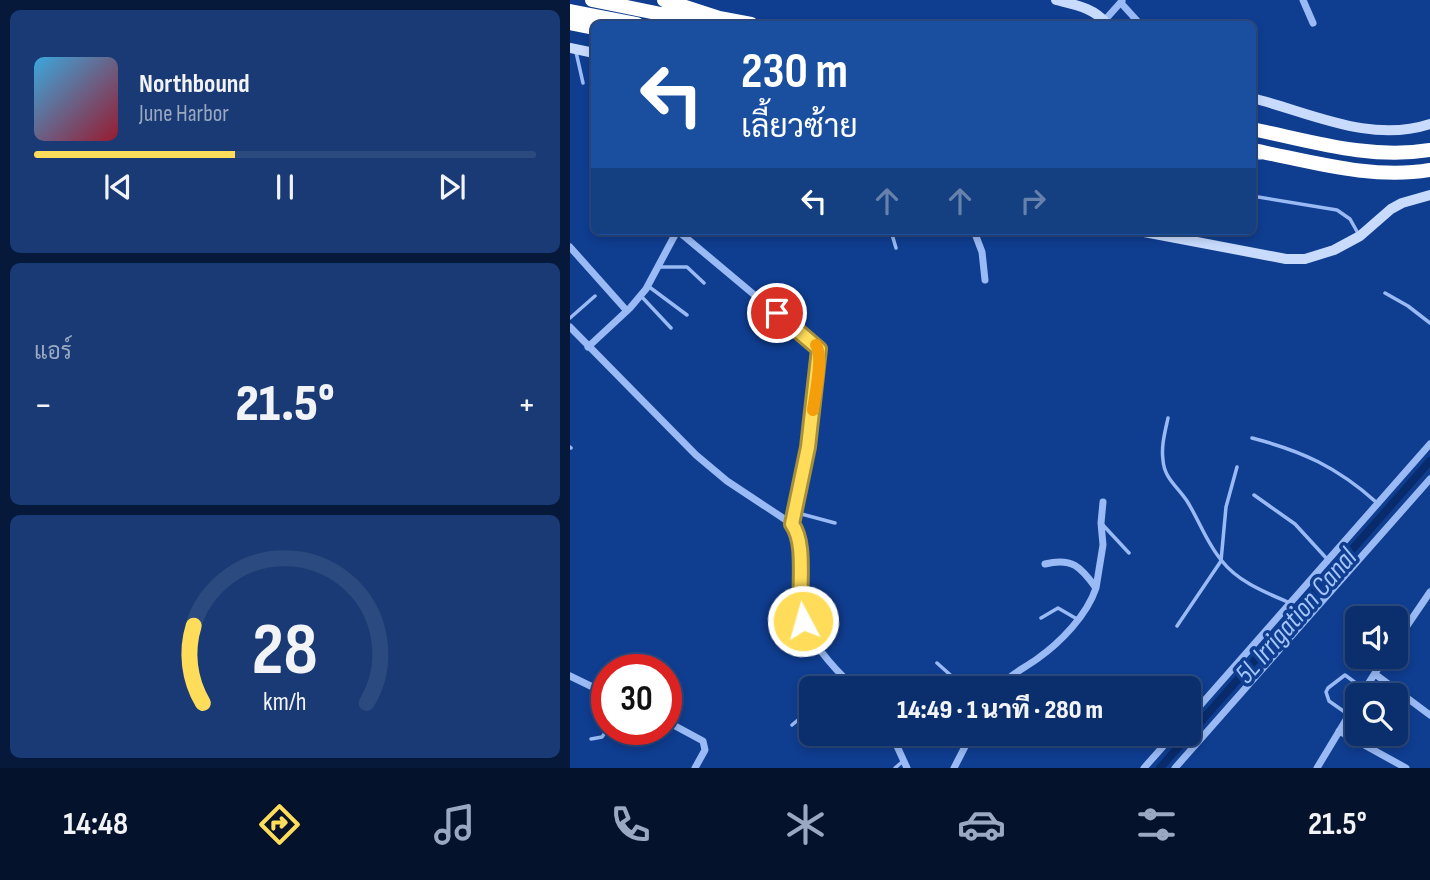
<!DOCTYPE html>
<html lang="th">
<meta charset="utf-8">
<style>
:root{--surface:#0b2e6c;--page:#193a74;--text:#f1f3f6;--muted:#9aa8c2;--line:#2b4a7f;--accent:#ffdd5b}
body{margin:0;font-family:"Sofia Sans Condensed",Sarabun,sans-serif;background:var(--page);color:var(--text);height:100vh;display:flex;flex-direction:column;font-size:26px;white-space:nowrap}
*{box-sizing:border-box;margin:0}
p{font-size:23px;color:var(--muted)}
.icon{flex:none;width:38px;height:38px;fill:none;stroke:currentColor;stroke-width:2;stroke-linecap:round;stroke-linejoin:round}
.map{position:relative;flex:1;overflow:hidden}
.panel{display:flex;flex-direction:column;gap:10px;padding:10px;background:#06193b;width:570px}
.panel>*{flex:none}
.banner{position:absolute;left:21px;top:21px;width:665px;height:214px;border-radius:10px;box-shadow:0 4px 10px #0003,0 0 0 2px var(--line);background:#1a4fa0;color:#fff;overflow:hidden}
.buttons{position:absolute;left:775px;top:606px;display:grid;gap:14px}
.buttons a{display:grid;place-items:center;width:63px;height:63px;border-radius:10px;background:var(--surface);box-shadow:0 4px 10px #0003,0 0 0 2px var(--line);font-size:35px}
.speed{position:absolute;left:21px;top:654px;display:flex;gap:14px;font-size:35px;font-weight:700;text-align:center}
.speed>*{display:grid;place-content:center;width:91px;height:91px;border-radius:50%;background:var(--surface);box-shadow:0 4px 10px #0003,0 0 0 2px var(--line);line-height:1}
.speed .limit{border:10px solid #d22;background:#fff;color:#111}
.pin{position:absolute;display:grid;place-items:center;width:60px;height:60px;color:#fff;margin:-30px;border:4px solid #fff;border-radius:50%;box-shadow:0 2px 7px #0007}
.me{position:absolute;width:77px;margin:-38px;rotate:354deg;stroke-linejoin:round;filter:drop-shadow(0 0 5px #0008)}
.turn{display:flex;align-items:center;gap:24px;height:147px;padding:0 35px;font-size:32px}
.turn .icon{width:91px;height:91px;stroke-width:2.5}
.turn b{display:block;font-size:49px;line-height:60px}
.lanes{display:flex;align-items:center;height:66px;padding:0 35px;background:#0003;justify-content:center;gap:35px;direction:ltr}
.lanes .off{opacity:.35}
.big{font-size:52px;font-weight:800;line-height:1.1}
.panel .tile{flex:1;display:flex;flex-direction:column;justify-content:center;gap:10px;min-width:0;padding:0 24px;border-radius:10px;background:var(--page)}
.panel .dial{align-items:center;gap:0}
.dial svg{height:182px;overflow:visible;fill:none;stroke:var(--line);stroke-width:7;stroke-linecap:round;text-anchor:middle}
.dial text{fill:var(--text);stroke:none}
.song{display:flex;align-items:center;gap:21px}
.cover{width:84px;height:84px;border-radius:10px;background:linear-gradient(135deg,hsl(200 70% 55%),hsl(350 70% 35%))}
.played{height:7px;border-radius:4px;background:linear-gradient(90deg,var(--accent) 40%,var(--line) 40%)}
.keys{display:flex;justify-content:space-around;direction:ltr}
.heat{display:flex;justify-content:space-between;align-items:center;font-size:38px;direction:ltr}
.trip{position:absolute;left:229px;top:676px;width:402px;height:70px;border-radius:10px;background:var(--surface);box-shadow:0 4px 10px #0003,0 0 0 2px var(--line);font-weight:800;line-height:70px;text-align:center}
.tab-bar{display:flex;height:112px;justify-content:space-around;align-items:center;background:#04122b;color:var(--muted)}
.tab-bar .icon{width:49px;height:49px}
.tab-bar .current{color:var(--accent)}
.tab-bar b{font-size:32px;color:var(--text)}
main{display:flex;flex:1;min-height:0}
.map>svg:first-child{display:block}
</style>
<main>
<section class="panel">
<div class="tile">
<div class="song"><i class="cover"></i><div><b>Northbound</b><p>June Harbor</p></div></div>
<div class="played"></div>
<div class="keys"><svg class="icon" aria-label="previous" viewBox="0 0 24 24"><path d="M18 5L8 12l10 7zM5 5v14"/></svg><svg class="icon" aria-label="pause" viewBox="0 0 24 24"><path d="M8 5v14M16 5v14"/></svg><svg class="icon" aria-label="next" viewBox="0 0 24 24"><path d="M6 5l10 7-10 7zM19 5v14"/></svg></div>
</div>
<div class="tile"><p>แอร์</p>
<div class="heat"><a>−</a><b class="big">21.5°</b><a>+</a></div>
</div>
<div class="tile dial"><svg viewBox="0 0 100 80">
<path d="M14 69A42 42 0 1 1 86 69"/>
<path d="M14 69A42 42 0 0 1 10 35" stroke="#ffdd5b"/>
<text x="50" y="56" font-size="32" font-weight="700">28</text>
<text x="50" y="72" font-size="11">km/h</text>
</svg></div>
</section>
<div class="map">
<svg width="860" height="768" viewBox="0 0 860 768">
<rect width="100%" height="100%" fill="#0f3d90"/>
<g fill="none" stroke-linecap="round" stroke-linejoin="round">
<path stroke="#082b6c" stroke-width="8" d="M590,768L860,461"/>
<path stroke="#99baf4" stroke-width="3.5" d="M6,52L13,83
M682,158H691
M682,196L767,210L780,219L789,235
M321,231L326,248
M90,267H117L134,283
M78,286L117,315
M815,293L838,306L860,323
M71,296L101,328
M0,318L25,296
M598,418C595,432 591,446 593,460C594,478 608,487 617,501C629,520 637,544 652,561C668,582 697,593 720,603
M682,438C732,451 767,467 806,502
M0,447L1,448
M684,495L725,524L758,560
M224,512L265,523
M532,524L559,553
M471,618L488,608L507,619
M607,626L651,561L656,507L667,467
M367,663L395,688
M266,688L275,679
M779,715L759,701L756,692L758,688L775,675L794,689
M222,725L242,708
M335,733L337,737
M21,739L32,737L37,730
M325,768L332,762"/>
<path stroke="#99baf4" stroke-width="7" d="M733,0L743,23
M551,3L570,24
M534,21L552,1
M108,231L249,349L238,447L222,524
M404,231L412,252L415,280
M0,247L57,311
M0,327L126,455L157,481L222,524C238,546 226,580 229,606C234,636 263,668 285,688
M18,347L60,308L76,289L107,231
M526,588L533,545L531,523L533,502
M826,642L860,592
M805,674L860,715
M0,676L37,694
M428,688C439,675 453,669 467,659C491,642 517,615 526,588C511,567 502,557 475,564
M791,695L816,656
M620,717L860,444
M96,721L133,741L135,750L125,768
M769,731L836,768
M321,733L337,768
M384,768L402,733
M574,768L605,733
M605,768L860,479
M747,768L788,700"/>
<path stroke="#c8dbfd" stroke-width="10" d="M486,0C506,5 524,8 537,24
M0,48L24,53
M682,98C739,112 800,144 860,124
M569,231L716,259H735L764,250L790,236L821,209L832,203L860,195"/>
<path stroke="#fff" stroke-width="14" d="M22,0L91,14L149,18
M94,0L149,18L181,24
M0,11L67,24
M0,23L24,28
M682,129C741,141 800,160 860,150
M682,150C740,161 801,180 860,170"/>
</g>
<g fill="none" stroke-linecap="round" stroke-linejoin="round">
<g stroke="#a6903b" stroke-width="18">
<path id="route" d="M207,313L249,349L238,447L222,524C238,546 226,593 233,621"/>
</g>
<use href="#route" stroke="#ffdd5b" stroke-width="12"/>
<path stroke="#f59e0b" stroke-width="12" d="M243,410C245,394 254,357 246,345"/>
</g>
<g text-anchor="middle" stroke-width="7" stroke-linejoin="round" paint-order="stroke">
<g font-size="28" font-style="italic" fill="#a4c5fb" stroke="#0f3d90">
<text transform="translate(725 615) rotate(-49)" y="10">5L Irrigation Canal</text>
</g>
</g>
</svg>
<div class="buttons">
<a><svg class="icon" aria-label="sound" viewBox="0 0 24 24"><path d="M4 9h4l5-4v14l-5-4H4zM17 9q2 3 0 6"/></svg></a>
<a><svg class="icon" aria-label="search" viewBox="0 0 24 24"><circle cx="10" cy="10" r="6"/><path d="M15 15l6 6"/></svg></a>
</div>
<div class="speed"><div class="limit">30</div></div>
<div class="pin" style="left:207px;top:313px;background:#d93025"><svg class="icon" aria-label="arrive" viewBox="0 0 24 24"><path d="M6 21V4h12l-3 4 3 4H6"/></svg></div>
<svg class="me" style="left:233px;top:621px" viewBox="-20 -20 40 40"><circle r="17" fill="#ffdd5b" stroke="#fff" stroke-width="3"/><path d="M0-11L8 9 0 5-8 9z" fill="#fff"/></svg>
<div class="trip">14:49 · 1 นาที · 280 m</div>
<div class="banner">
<div class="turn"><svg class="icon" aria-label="left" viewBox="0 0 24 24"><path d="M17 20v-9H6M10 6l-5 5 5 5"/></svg><div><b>230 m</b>เลี้ยวซ้าย</div></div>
<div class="lanes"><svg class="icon" aria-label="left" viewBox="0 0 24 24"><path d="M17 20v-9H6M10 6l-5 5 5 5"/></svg><svg class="icon off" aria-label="ahead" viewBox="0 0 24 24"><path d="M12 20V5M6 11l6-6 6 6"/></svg><svg class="icon off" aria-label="ahead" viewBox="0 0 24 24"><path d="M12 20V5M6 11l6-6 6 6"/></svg><svg class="icon off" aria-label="right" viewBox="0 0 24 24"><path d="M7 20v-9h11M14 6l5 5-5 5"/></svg></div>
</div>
</div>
</main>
<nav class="tab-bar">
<b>14:48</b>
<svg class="icon current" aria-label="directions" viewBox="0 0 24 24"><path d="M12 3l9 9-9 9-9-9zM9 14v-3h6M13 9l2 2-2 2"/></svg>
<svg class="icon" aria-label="music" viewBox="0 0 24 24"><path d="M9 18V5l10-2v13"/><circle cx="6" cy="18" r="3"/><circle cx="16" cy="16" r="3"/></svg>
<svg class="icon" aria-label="phone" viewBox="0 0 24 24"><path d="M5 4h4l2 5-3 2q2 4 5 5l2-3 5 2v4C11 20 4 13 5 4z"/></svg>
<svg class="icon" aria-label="climate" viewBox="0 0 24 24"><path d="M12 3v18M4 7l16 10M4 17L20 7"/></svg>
<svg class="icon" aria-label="car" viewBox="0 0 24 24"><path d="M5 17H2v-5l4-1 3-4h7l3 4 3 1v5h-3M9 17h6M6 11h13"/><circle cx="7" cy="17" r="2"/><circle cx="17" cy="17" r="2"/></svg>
<svg class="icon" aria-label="filters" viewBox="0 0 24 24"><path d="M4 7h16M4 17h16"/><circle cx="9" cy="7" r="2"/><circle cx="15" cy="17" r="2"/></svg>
<b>21.5°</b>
</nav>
